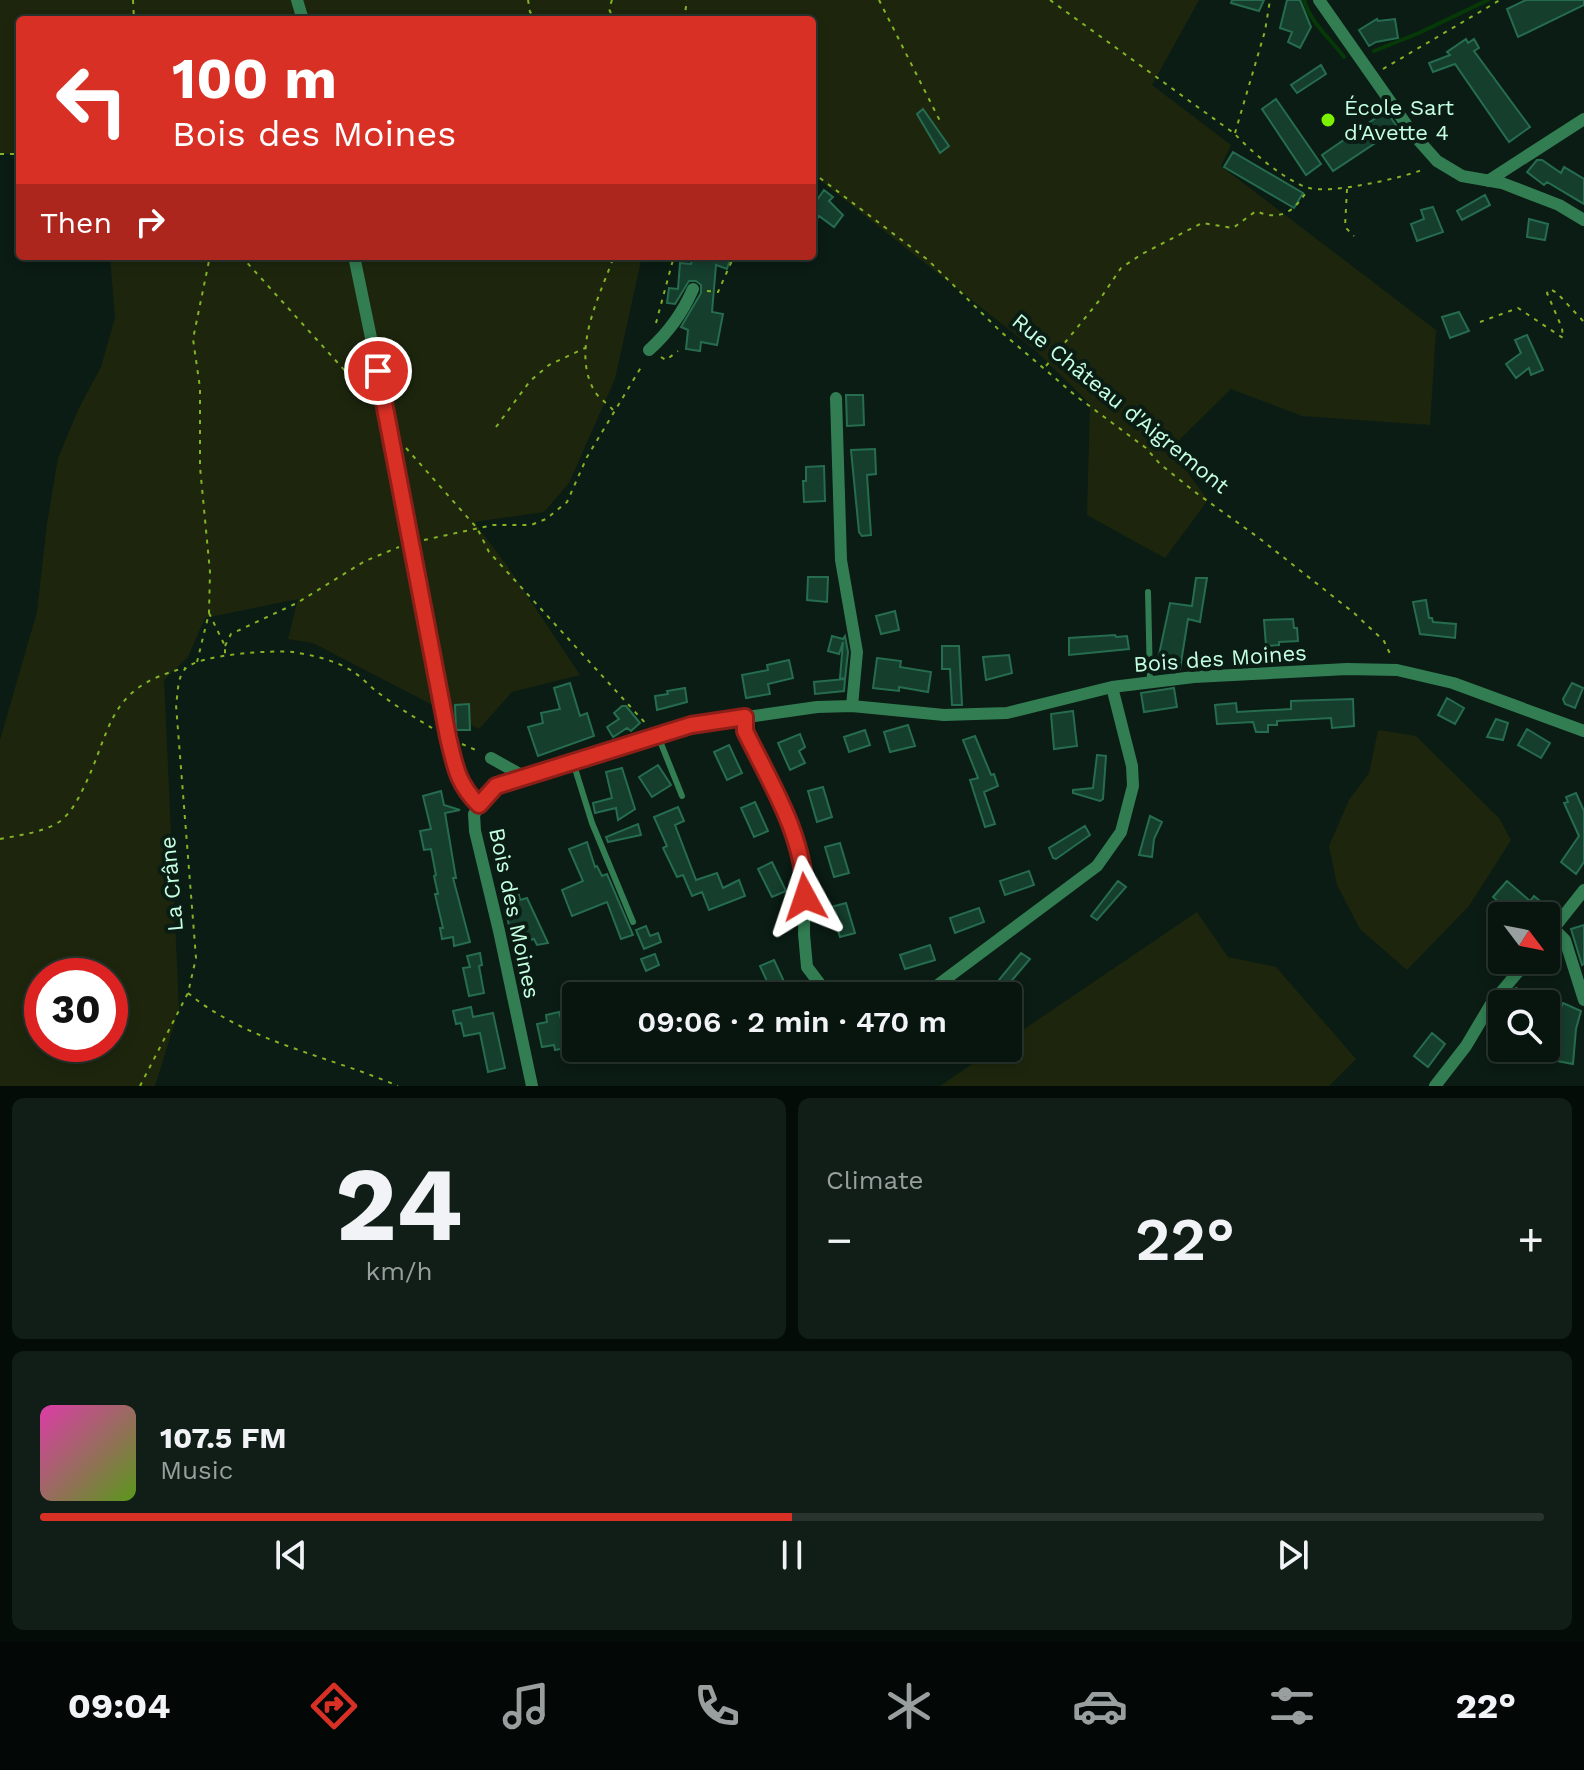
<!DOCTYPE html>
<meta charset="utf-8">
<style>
:root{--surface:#08150f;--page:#111e18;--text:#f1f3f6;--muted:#989f9e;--line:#29342f;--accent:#d93025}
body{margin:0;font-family:"Work Sans",sans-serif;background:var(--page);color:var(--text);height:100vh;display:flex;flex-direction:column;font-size:30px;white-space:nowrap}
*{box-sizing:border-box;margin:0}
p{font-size:26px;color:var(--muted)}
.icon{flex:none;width:44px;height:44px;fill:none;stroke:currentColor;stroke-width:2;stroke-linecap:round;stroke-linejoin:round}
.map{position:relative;height:1086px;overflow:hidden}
.side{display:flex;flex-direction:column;gap:12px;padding:12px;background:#040c08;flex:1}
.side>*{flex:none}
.hud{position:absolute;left:16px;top:16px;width:800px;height:244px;border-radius:8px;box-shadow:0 4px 12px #0003,0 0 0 2px var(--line);background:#d93025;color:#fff;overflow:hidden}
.needle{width:52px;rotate:122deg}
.buttons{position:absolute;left:1488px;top:902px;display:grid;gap:16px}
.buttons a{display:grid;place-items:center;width:72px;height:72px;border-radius:8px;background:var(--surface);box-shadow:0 4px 12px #0003,0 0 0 2px var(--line);font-size:40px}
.speed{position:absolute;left:24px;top:958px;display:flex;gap:16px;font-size:40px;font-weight:700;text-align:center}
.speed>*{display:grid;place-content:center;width:104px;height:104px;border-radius:50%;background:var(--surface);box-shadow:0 4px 12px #0003,0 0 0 2px var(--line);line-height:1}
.speed .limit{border:12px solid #d22;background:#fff;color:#111}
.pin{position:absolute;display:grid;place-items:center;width:68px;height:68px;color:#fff;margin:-34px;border:4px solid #fff;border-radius:50%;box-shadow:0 2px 8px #0007}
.me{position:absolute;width:88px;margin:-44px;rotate:355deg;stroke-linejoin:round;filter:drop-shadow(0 0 6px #0008)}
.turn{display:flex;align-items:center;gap:28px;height:168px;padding:0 24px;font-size:36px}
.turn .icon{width:104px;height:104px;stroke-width:2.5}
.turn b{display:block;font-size:56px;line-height:68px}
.then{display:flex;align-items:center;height:76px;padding:0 24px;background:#0003;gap:16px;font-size:30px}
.big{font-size:60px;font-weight:600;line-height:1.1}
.side .card{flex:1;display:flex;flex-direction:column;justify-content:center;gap:12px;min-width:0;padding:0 28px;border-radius:12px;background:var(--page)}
.side .dial{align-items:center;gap:0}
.dial b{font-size:104px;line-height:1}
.song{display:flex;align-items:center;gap:24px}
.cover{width:96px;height:96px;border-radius:12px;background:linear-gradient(135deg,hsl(320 70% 55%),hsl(90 70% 35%))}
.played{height:8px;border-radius:4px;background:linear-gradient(90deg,var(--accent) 50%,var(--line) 50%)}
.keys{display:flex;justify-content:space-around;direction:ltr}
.heat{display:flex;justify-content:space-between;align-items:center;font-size:44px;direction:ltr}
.side .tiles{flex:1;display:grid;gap:12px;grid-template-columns:1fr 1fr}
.card:last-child{grid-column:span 2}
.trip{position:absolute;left:562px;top:982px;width:460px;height:80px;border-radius:8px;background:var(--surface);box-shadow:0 4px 12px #0003,0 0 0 2px var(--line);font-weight:600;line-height:80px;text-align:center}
.tab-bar{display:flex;height:128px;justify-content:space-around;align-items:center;background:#030806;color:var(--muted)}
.tab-bar .icon{width:56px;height:56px}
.tab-bar .selected{color:var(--accent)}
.tab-bar b{font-size:36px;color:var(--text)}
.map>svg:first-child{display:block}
</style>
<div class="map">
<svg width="1584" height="1086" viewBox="0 0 1584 1086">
<rect width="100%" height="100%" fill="#0a1c14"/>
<path fill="#1d260d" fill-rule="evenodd" d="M0,0H1199L1152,85L1231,145L1221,166L1436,330L1430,425L1302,416L1231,389L1170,449L1208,500L1165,558L1087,515L1090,404L1035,350L812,174V20H20V154H0Z
M110,256H642L615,379L569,483L544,512L474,522L508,567L580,675L512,692L479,729L313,643L288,639L298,599L205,618L188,657L164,680L179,1009L155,1086H0V740L37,612L47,524L58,458L78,410L101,367L115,318ZM42,976H110V1044H42Z
M1378,730L1416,736L1499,818L1511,840L1469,906L1407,970L1360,929L1337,885L1329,846L1349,800L1369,773Z
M1197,912L1228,957L1276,967L1356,1059L1329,1086H940L996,1048H1008V1040Z"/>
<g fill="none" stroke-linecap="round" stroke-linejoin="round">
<path stroke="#063907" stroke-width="4" d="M1304,0C1311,24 1329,37 1344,57
M1374,51L1419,33L1488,0"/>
</g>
<path fill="#153e2d" stroke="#266c4f" stroke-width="2" d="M1232,0H1264L1259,11L1231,3Z
M1287,0H1300L1311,27L1300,48L1288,42L1292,32L1280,28Z
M1526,0H1584V5L1518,37L1507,9Z
M1377,19L1378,21L1395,19L1398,38L1376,42L1369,46L1359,30Z
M1466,39L1468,43L1474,39L1479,48L1474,51L1530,127L1509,142L1455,64L1433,72L1429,63L1450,55L1447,52Z
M1321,65L1326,74L1297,93L1291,85Z
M1276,99L1321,164L1306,175L1262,109Z
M923,109L949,146L940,153L917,114Z
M1386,111L1398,128L1333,171L1322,155Z
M1233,152L1303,193L1294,208L1224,167Z
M1537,160H1542L1561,173L1564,167L1584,179V204L1547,182L1544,185L1527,172Z
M824,190L833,197L829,201L843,215L834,227L819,216L812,226V207Z
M1485,195L1490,205L1462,220L1457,211Z
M1433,207L1443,232L1417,241L1411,224L1424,219L1421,210Z
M1529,219L1548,224L1545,240L1527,237Z
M693,256H731L727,269L716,265L712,312L723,314L717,345L701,342L700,351L686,349L688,330L681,327L701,293V285L696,281H689L675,304L667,303L669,288L678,289L680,263L691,264Z
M1459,312L1469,331L1450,338L1442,317Z
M1527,335L1543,370L1531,375L1529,368L1516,378L1506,364L1521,353L1515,340Z
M846,395H863L864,425L847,426Z
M875,449L876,474L867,475L871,535L862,536L859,532L851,450Z
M824,466L825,501L804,502L803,481H806V467Z
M808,577H828L827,602L807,600Z
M1196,578H1207L1201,615L1200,622L1188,619L1180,669L1157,664L1170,603L1192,606Z
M1426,600L1429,618H1432L1433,622L1456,624L1455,638L1420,634L1413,602Z
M895,611L899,630L881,634L876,616Z
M1293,619L1294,628H1297L1298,641L1279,642V645L1266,646L1264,620Z
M1115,635L1116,637L1127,636L1129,649L1069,655V638Z
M832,636L843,639L845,636L848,652L845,679L840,678L843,642L839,654L828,651Z
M942,646H959L962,705H952L950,669H942Z
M1009,655L1012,673L986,680L983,657Z
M877,658L901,661L900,667L931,672L928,692L899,687V691L873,688Z
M789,660L793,678L768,684L770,694L746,698L742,675L768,670L767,665Z
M845,679L844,691L815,694L814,682Z
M570,683L580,716L587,713L594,736L538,756L528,727L543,723L541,713L560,709L554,688Z
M1572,683L1583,688L1575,708L1565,704L1563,699Z
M685,688L687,702L657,710L655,696L668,694L667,691Z
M1174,688L1177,707L1144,712L1141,693Z
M1447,698L1464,708L1455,724L1438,715Z
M1353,699L1354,726L1332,728L1331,718L1277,721V725H1268V732H1256L1253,722L1217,724L1215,705L1236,703L1237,712L1291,709V701Z
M469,704L470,730H456L455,705Z
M622,706H626L640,723L631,731L627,728L613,737L607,727L619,719L614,713Z
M1073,711L1077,746L1054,749L1051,714Z
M1496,719L1508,723L1503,740L1487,737Z
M908,725L915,746L890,752L884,732Z
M1527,729L1550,743L1541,758L1518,745Z
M865,730L870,745L849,752L844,737Z
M800,734L805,747L799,751L805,763L790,770L778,743Z
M975,736L991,775L994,774L998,786L984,792L995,824L985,827L970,780L978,778L963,740Z
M729,745L742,773L727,780L714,752Z
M1097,755L1106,756L1103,799L1100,801L1073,793V790L1093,788Z
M658,765L671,785L652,797L639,777Z
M622,768L635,809L618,820L616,808L595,813L593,803L612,798L606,772Z
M823,787L832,817L817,822L808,791Z
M441,791L444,805L460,810L445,813L456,878H453L470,942L454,946L453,937L442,939L440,928H443L435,894H438L434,876L436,875L431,849L424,850L420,831L431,829L423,796Z
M1576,793L1584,811V862L1576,874L1561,862L1579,836L1564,803L1568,802L1566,797Z
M755,802L768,831L754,837L741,808Z
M678,807L684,821L675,825L696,880L717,873L723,888L739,880L745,896L709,910L702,892L692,896L683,875L677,877L663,848L667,846L654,817Z
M1150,816L1162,822L1154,839L1152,857L1139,855Z
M638,824L641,835L608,842L606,837Z
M1085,826L1090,835L1056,859L1053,858L1049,848Z
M587,842L595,867L597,866L602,876L607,874L633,935L621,939L607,902L572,916L562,890L583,881L569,849Z
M840,843L849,873L834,877L825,847Z
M772,862L786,891L772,897L758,869Z
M1029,871L1034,885L1005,895L1000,881Z
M1118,881L1126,887L1097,920L1091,916Z
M1507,881L1530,901L1534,896L1547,907L1540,916H1514L1493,897Z
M519,895L520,900L527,898L548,943L537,945L534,939L513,944L503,898Z
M846,903L855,933L840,937L831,907Z
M979,908L984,922L955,933L950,918Z
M1584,925V964L1582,965L1571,929Z
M646,926L650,936L658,933L661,942L644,949L636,930Z
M930,945L935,960L905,969L900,955Z
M480,953L482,965L479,966L484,993L469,996L463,968L470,967L467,956Z
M1021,953L1030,959L1002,992L994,986Z
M655,954L659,965L646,971L641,959Z
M774,960L787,988L773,994L760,966Z
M1516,988L1527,994L1528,990L1545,992L1544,1004H1503Z
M1563,1003L1581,1011L1576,1029L1573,1064L1546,1059V1040Z
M471,1007L473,1017L493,1013L505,1068L488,1072L480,1033L464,1036L461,1023L456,1024L453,1011Z
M559,1012L561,1019L569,1018L573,1035L564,1037L566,1048L555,1050L554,1045L542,1047L537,1024L547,1022L546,1015Z
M1432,1033L1445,1044L1428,1067L1414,1056Z
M893,1048H919L903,1060Z"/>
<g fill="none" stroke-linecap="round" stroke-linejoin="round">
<path stroke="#84b325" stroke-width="2" stroke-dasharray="4 6" stroke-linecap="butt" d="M133,0L134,20
M528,0L530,12L538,20
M612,0L609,9L614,20
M879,0L940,121
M1050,0L1235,134C1250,151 1287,182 1309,188C1331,194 1403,178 1424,169
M684,20L687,0
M1383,69L1500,0
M1235,133L1265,31L1270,0
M0,154H20
M812,172L928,260L1000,331L1076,396L1146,448L1160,464L1195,492L1259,538L1354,613L1384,641L1392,658
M1347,189L1345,227L1354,236
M241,256L356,383L372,406
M707,291L718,292L734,256
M1480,322L1518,308L1563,338L1562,328L1547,293L1550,289L1557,293L1584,322
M656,323L674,256
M661,357L666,360L678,351
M1046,366L1098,302L1121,268L1142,254L1202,223L1233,228L1256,211C1281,222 1295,211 1308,189
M613,410C608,404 599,398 595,392C570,350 600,296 614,256
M496,427L530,381L549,365L585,348
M406,448L477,528L489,552L648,726
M424,540L493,525H531L546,519L567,502L587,457L643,364
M209,613L225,646V655
M225,646L231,634L297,603L365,561L399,547
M197,662L209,613L210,572L200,467V388L193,339L210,256
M462,744L478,751
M0,839C19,835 42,833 59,822C69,815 76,803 81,793C113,731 104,688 185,668
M188,993C247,1042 329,1056 398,1086
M140,1086L188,993L196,958L176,705C178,694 177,678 185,669C199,654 272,650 293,652C312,655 335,660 352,671C362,677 370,687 380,694C397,707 414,717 432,728"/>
<path stroke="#327e52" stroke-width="6" d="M1148,592L1150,681
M658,736L682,796
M573,762L592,823L633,922"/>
<path stroke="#327e52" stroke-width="12" d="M297,0L303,20
M1319,0L1413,134L1437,161L1462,176L1502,183L1559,205L1584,220
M1488,181L1584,119
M354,256L390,429L448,737L459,781L479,805
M649,350C668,333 683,312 693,289
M836,398L841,560L857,652L852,706
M745,717V731L797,838L805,870L804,934L807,967L829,996
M491,758L525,777
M1554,929L1565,940L1584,1000
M1546,938L1584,890
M923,996L1097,866L1121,832L1133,786L1132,766L1112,687
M532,1086L499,931L475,831L474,814L496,786L691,725L817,707L852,706L944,715L1007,713L1112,687L1194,677L1347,669L1397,670L1453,683L1584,731
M1435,1086L1466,1046L1491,1004L1528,960"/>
</g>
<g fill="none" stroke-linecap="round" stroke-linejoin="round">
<g stroke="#8d1f18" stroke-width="20">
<path id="route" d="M378,371L448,737C455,766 457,783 479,805L496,786L691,725L745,717V731C771,784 805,837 805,897"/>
</g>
<use href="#route" stroke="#d93025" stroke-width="14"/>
</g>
<circle fill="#7bf000" stroke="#0a1c14" stroke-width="3" cx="1328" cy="120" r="8"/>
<g text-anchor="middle" stroke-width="8" stroke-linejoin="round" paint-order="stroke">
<g font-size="22" fill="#c5ffe2" stroke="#0a1c14" text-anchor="start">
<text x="1344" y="115">École Sart<tspan x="1344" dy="25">d'Avette 4</tspan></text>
</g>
<g font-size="22" fill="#c5ffe2" stroke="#0a1c14">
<text transform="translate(1121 403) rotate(39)" y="8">Rue Château d'Aigremont</text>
<text transform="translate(1220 658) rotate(-4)" y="8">Bois des Moines</text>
<text transform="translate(171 884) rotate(-95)" y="8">La Crâne</text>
<text transform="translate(515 913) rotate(78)" y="8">Bois des Moines</text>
</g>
</g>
</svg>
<div class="buttons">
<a><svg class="needle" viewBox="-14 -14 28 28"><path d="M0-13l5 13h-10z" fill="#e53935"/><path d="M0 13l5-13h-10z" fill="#989f9e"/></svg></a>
<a><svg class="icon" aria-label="search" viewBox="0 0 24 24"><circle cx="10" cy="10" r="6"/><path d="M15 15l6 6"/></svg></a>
</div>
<div class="speed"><div class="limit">30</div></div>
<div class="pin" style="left:378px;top:371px;background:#d93025"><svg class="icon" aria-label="arrive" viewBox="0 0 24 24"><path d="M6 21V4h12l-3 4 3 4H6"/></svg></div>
<svg class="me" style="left:805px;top:897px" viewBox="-20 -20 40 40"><path d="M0-17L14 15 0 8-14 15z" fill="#d93025" stroke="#fff" stroke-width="4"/></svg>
<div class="trip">09:06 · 2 min · 470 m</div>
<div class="hud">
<div class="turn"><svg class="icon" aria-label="left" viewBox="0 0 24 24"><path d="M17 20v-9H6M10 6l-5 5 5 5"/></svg><div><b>100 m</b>Bois des Moines</div></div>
<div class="then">Then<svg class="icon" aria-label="right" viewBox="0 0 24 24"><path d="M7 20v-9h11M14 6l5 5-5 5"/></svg></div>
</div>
</div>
<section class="side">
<div class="tiles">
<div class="card dial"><b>24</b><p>km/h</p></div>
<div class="card"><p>Climate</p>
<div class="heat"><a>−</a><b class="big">22°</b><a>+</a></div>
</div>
<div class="card">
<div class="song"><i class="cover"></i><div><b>107.5 FM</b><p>Music</p></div></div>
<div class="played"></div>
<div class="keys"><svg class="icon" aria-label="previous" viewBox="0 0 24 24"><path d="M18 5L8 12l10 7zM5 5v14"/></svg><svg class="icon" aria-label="pause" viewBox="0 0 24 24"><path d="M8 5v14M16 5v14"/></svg><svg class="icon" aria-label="next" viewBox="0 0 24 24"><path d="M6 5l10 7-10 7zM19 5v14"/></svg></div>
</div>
</div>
</section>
<nav class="tab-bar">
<b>09:04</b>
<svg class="icon selected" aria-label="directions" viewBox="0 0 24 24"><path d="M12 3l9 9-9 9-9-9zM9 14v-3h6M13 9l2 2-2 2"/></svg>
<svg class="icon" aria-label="music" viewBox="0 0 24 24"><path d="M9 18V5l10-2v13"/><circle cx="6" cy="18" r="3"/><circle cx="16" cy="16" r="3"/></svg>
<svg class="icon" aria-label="phone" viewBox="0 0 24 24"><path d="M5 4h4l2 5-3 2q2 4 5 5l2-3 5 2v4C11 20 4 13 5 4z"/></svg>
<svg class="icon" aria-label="climate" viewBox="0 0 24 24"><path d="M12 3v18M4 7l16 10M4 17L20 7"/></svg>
<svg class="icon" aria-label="car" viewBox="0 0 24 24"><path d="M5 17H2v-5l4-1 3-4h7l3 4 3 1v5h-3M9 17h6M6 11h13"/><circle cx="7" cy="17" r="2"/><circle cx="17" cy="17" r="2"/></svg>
<svg class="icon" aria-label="filters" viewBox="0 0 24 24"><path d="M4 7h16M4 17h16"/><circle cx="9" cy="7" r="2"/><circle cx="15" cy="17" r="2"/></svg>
<b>22°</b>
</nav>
